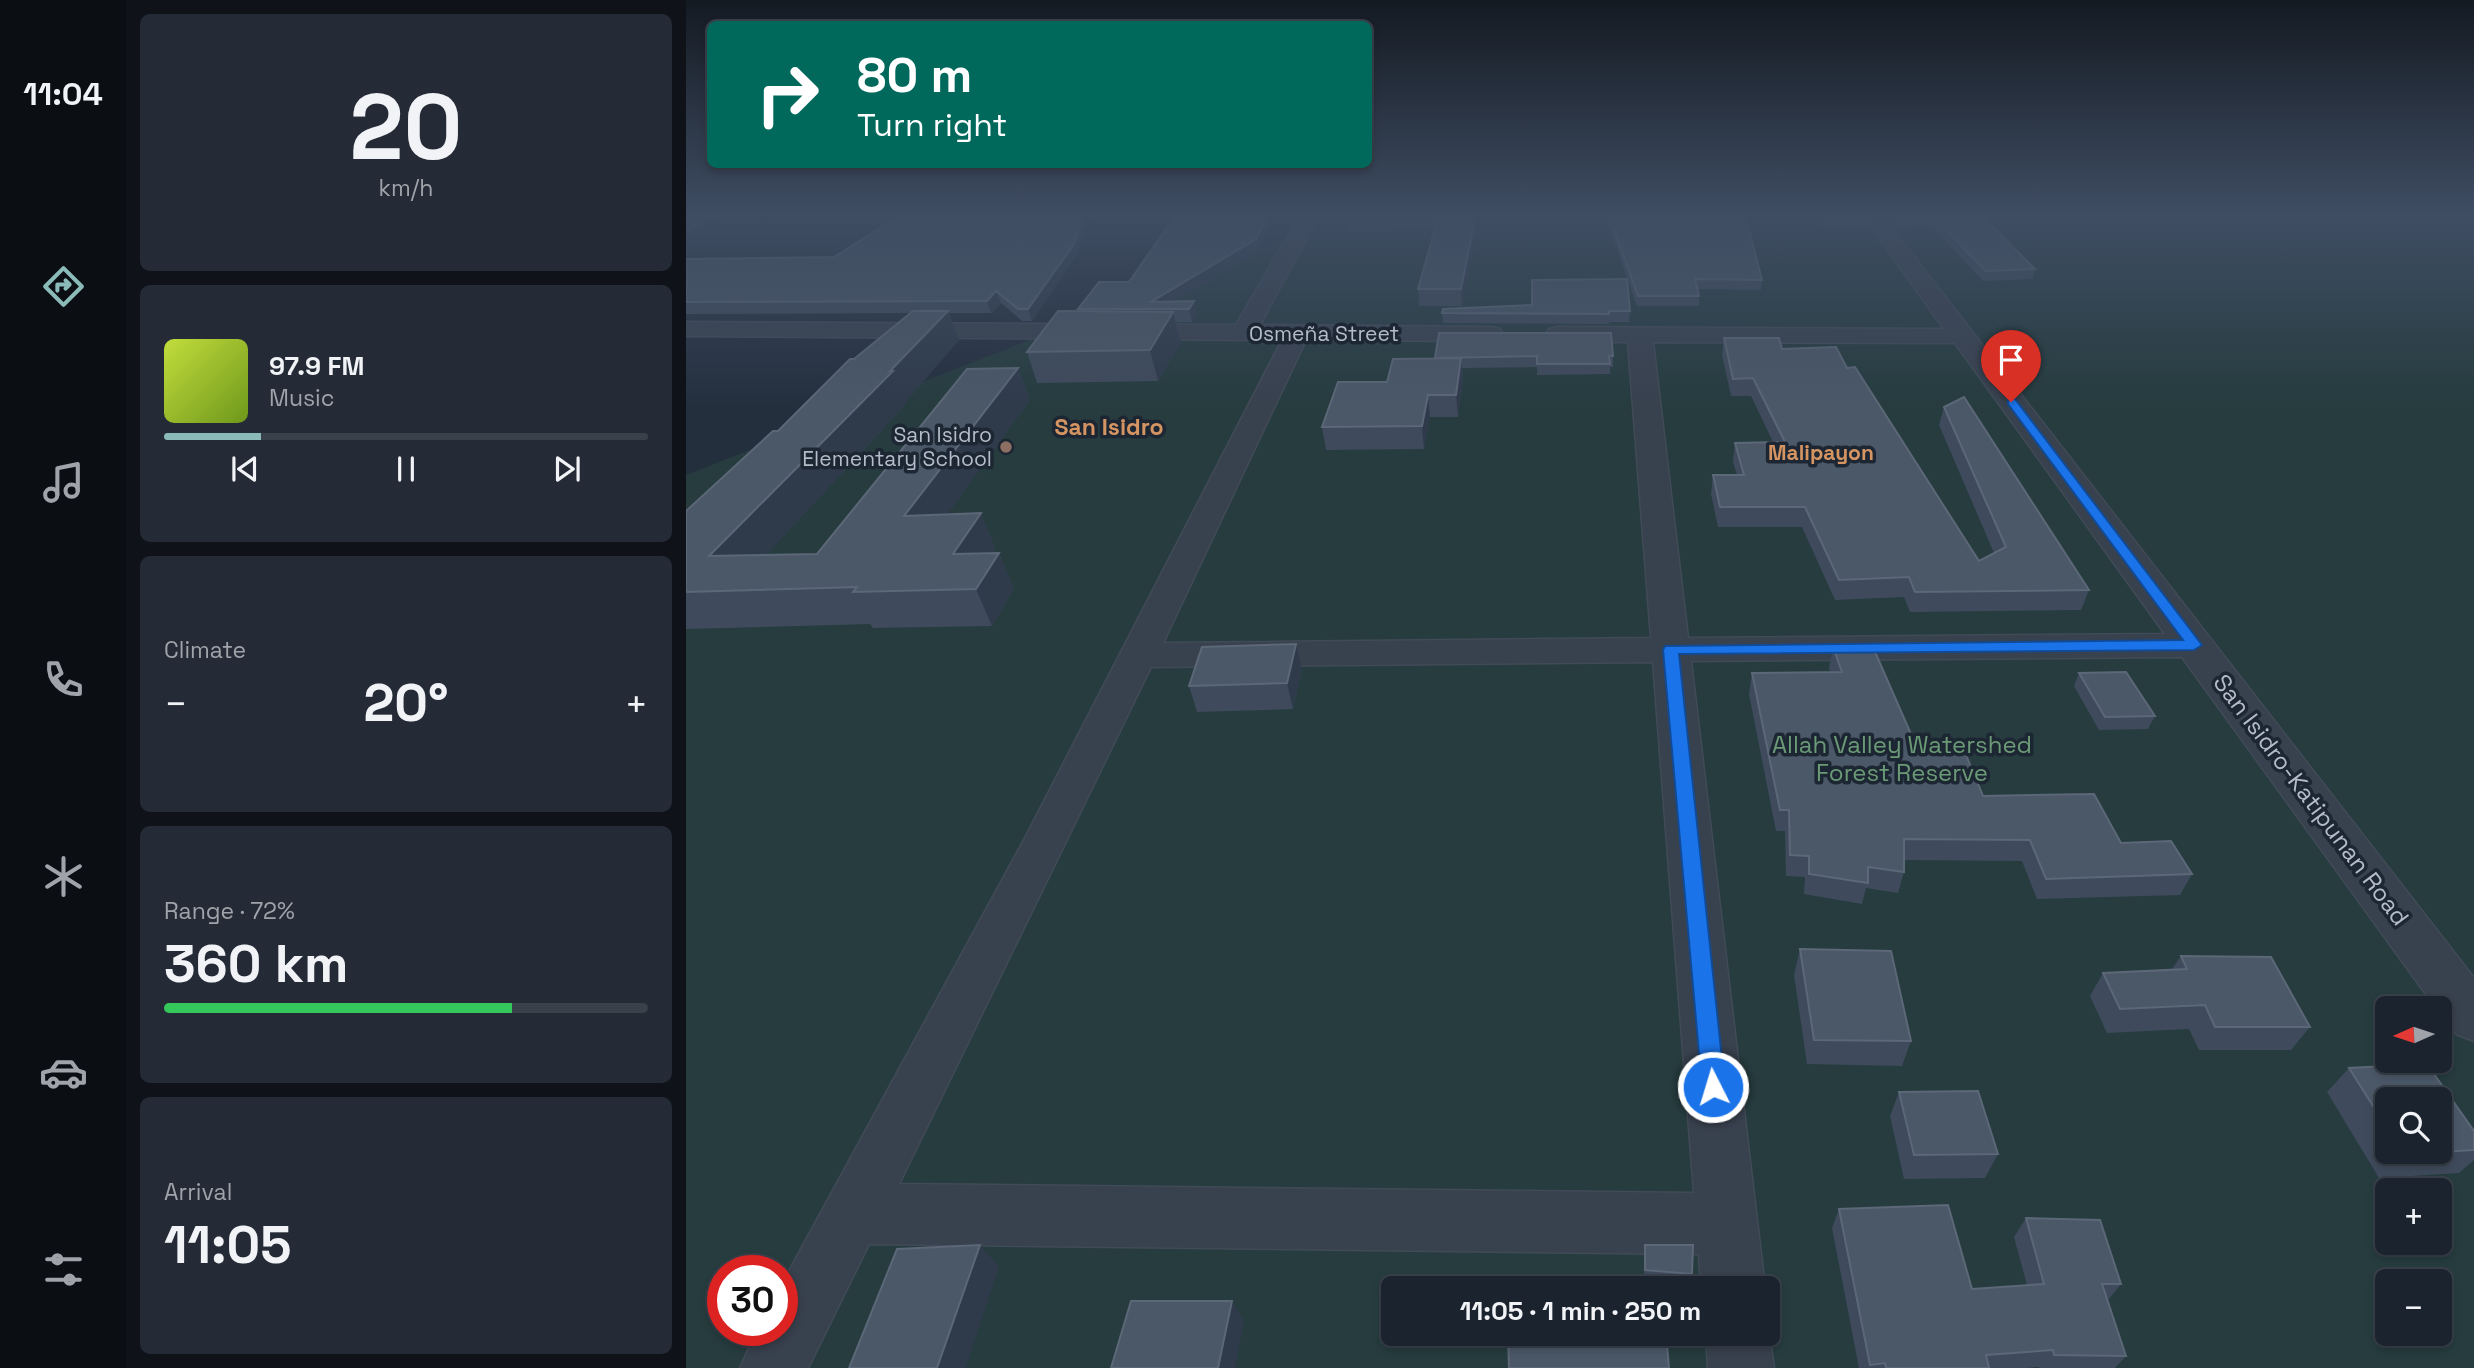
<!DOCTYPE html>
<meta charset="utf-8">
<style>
:root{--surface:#1b232e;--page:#242b36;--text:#f1f3f6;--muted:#a0a4aa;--line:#39404a;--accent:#8bbbb9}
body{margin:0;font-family:"Space Grotesk",sans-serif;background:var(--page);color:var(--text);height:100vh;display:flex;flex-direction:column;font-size:26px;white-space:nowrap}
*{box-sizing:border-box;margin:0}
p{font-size:23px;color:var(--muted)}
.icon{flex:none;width:38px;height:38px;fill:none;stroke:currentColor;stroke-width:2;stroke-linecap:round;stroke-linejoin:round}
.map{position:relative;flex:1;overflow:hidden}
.details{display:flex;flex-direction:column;gap:14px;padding:14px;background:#0f1319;width:560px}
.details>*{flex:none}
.banner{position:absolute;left:21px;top:21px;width:665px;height:147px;border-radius:10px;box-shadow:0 4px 10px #0003,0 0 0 2px var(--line);background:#00695c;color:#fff;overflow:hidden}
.needle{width:46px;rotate:267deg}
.controls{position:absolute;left:1689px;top:996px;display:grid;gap:14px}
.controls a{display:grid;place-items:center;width:77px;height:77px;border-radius:10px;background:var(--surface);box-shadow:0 4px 10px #0003,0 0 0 2px var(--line);font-size:35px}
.speed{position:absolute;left:21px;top:1255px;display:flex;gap:14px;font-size:35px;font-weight:700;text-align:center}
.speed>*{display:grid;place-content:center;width:91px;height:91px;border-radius:50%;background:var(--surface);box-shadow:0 4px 10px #0003,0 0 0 2px var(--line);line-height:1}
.speed .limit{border:10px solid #d22;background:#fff;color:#111}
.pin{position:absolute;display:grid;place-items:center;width:60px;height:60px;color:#fff;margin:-72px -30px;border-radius:50% 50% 50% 0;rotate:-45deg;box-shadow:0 0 7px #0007}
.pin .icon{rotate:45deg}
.me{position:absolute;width:77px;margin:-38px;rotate:355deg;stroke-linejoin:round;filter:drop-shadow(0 0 5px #0008)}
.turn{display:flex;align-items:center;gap:24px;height:147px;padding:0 35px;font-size:32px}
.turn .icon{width:91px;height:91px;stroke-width:2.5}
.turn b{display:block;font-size:49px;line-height:60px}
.big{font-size:52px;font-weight:600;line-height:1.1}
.details .tile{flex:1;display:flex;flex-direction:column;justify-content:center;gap:10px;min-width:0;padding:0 24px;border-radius:10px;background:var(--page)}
.details .dial{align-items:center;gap:0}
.dial b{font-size:91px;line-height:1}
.song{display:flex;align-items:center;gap:21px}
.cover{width:84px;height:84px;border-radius:10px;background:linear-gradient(135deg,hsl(70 70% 55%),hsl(80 70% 35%))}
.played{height:7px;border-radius:4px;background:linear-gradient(90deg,var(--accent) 20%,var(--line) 20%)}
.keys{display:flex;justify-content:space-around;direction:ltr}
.heat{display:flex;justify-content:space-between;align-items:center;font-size:38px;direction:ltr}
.charge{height:10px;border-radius:5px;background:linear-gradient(90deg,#34c759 72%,var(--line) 0)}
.trip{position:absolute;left:695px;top:1276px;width:399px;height:70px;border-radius:10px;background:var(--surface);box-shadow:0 4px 10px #0003,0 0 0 2px var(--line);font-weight:600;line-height:70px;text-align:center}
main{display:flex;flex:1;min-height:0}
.tabs{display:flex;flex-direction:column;width:126px;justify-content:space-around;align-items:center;background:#0b0e12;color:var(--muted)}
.tabs .icon{width:49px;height:49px}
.tabs .on{color:var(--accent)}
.tabs b{font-size:32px;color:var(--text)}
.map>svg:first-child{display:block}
</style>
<main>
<nav class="tabs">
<b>11:04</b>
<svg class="icon on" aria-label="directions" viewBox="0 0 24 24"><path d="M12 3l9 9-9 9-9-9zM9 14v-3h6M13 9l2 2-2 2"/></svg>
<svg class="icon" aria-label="music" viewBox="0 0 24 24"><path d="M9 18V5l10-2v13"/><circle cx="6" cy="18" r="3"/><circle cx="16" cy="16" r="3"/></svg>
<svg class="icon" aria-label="phone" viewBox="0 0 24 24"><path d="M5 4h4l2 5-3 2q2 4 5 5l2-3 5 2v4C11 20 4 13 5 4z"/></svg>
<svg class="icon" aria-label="climate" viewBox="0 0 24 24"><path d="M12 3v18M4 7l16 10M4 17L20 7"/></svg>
<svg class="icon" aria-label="car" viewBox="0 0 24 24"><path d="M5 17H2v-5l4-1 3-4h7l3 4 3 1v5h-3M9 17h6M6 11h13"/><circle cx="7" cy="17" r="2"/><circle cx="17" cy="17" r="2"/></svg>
<svg class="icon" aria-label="filters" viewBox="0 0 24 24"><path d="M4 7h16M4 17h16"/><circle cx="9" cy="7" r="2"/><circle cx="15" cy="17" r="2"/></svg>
</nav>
<section class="details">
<div class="tile dial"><b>20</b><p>km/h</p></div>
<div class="tile">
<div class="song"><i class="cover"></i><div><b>97.9 FM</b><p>Music</p></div></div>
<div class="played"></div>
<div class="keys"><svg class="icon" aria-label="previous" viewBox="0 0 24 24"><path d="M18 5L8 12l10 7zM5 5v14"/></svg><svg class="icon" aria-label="pause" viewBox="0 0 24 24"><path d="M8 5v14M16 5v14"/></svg><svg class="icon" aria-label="next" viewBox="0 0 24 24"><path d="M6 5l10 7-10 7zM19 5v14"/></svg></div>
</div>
<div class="tile"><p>Climate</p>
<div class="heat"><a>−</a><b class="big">20°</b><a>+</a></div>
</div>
<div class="tile"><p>Range · 72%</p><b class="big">360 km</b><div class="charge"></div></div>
<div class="tile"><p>Arrival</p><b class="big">11:05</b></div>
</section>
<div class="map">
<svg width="1788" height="1368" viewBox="0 0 1788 1368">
<rect width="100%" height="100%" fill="#242f3e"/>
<path fill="#263c3f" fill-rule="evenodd" d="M667,213H1788V1368H0V475ZM1701,1008H1754V1060H1701ZM1701,1099H1754V1152H1701ZM1701,1190H1754V1242H1701ZM37,1270H96V1330H37ZM1701,1281H1754V1334H1701ZM707,1288H1082V1334H707Z"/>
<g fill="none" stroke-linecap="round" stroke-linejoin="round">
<g stroke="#414a57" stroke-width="3">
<path id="minor" d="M9,213H33L0,232V218Z
M615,213H634L574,325L805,327L814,329L817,334L814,339L805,341L620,340L477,643L965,638L942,342L872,341L863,339L860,334L863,329L872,327L1258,329L1175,213H1194L1788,978V1041L1770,1034L1754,1008H1750L1496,657L1005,661L1079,1288H1015L1013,1254L183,1244L122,1368H54L71,1330H96V1284L338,840L596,340L0,336V322L550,325ZM967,342L1269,343L1479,634L1002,638ZM967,662L1008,1193L213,1184L465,667Z
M1082,1327L1088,1368H1022L1020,1334H1082Z"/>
</g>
<use href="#minor" fill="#38414e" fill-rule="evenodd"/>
</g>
<path fill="#3f4b5c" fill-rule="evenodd" d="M218,213H406L391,255L346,321H336L315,303L305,313H263L273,340L220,401L221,403L80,555L131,554L332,368L344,400L261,514L295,513L309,549L307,553H313L328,589L306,626L187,628L184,624L0,629V511L92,431L168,359L224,313L0,314V259L148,257Z
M491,213H591L572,251L489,302L508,301L511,314L506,322H490L495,342L472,381L351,383L341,352L393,312L392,309L443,282Z
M794,213L776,306H733L732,289L748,230L661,232L659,216Z
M918,213H1180L1184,219L1183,228L1137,229L1129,217H1060L1076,280L1075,290L1012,289L1013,296V306H951Z
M1198,213H1293L1349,269L1347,279L1297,281L1246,227L1209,228Z
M944,311L943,322H923V324L757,323L756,313Z
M753,333L927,356V367H924V374L851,375V367L776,368L777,380L772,417H744L738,449L640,450L636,427L749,359Z
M1038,338L1096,349L1161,368L1293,561L1308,553L1253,425L1258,407L1403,590L1395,610L1224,612L1218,597L1149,600L1116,527H1032L1025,494L1027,475H1051L1047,462L1049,443L1087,442L1065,396H1045L1036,355Z
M1147,647L1232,750L1297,796L1435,843L1506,874L1494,895L1351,899L1336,861L1218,860V872L1212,893L1180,888L1176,904L1118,894L1119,877L1100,876L1099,831H1090L1063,694L1066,673L1144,672L1143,668Z
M616,669L607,709L511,712L503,686Z
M1393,673L1469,716L1462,729L1413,730L1388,686Z
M1114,949L1225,1041L1216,1066L1121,1064L1108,975Z
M1495,956L1624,1027L1605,1050H1513L1503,1029L1421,1033L1404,996L1417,973L1486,969Z
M1663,1068L1788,1131V1160L1773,1173L1693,1178L1641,1092ZM1701,1099L1754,1152H1701Z
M1213,1092L1312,1154L1299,1178L1218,1179L1204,1116Z
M1153,1209L1286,1289L1341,1285L1328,1237L1340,1218L1435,1284L1422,1300L1440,1356L1429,1368H1353V1367L1340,1368H1173L1146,1228Z
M959,1245L1006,1274L1005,1285L958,1281Z"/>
<path fill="#2f3b4b" d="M399,213H406L391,255L346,321L342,309Z
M584,213H591L572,251L477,309L465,302Z
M790,213H794L776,306L775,289Z
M310,291L315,303L305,313L301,301Z
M508,301L511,314L506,322L503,309Z
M262,311L273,340L220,401L221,403L47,591L23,556Z
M487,312L495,342L472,381L464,350Z
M775,358L777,380L772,417L770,395Z
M332,368L344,400L235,551L218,516Z
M742,395L744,417L738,449L736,426Z
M295,513L309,549L283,590L267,554Z
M313,553L328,589L306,626L290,589Z
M610,644L616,669L607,709L601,683Z
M294,1245L313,1267L280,1368H251Z
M546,1301L558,1322L549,1368H532Z"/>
<path fill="#4b5868" stroke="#5c6777" stroke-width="2" d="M218,213H399L388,244L342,309H332L310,291L301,301L0,302V259L148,257Z
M491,213H584L570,239L465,302L508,301L503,309H392L413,282H443Z
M660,213H790L775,289H732L753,215L659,216Z
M922,213H1059L1076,280L1009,279L1013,296H952Z
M1134,213H1180L1184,219L1139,220Z
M1206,213H1293L1349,269L1300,271L1248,218L1210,219Z
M941,279L944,311H923V314L756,313L757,309L846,305V280Z
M227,311H262L204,371H207L23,556L131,554L281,369L332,368L218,516L295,513L267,554L313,553L290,589L167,592L171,587L0,592V511L87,431H92L164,359H168Z
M372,311L487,312L464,350L341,352Z
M753,333H925L927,356H923L924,364H851V356L749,358Z
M1038,338H1093L1096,349L1150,347L1161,368L1169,367L1293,561L1320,547L1258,407L1278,397L1403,590L1229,592L1223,577L1153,580L1119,507H1034L1027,475H1058L1049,443L1099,442L1067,378L1047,379Z
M775,358L770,395H742L736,426L636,427L652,382H701L707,359Z
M610,644L601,683L503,686L516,647Z
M1186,645L1232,750H1278L1297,796L1408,794L1435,843L1485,841L1506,874L1360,879L1344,840L1218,839V872L1182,867V883L1123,874V856L1104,855L1103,810H1094L1066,673L1156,672L1147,647Z
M1440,672L1469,716L1419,717L1393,673Z
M1114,949L1205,951L1225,1041L1128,1040Z
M1495,956L1585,957L1624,1027H1529L1519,1005L1434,1009L1417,973L1501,969Z
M1741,1064L1788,1131V1150L1718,1154L1716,1152H1754V1099H1701V1128L1663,1068Z
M1292,1091L1312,1154L1228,1155L1213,1092Z
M1262,1205L1286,1289L1358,1284L1340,1218L1414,1220L1435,1284H1416L1440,1356L1368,1355L1367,1350L1300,1355L1303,1368H1200L1199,1363L1184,1365L1153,1209Z
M294,1245L251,1368H163L211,1249Z
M959,1245H1007L1006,1274L959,1270Z
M881,1279V1288H822V1283Z
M445,1301H546L532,1368H425Z
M822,1334H980L983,1368H823Z"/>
<linearGradient id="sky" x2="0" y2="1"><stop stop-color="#141a22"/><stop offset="0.53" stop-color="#3f4d63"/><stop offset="1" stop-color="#3f4d63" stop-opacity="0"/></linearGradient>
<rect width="1788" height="405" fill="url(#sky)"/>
<path fill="#1a73e8" stroke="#114b97" stroke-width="2" d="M1322,399H1329L1516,645L1508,650L993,654L1039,1087L1035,1094L1027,1098L1019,1094L1016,1087L977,650L979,646L1497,640L1322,404Z"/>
<circle fill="#8d6e63" stroke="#1d2633" stroke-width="2.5" cx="320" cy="447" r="7"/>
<g text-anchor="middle" stroke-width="7" stroke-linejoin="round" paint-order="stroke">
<g font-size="21" fill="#b4bcc9" stroke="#1d2633">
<text x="638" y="341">Osmeña Street</text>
</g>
<g font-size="21" fill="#b4bcc9" stroke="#1d2633" text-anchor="end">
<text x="306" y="442">San Isidro<tspan x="306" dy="24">Elementary School</tspan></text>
</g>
<g font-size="21" font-weight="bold" fill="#d59563" stroke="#1d2633">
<text x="1135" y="460">Malipayon</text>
</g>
<g font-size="23" font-weight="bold" fill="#d59563" stroke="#1d2633">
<text x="423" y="435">San Isidro</text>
</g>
<g font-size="24" fill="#6b9a76" stroke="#1d2633">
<text x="1216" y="753">Allah Valley Watershed<tspan x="1216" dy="28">Forest Reserve</tspan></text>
</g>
<g font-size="24" fill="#b4bcc9" stroke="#1d2633">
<text transform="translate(1625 800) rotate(53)" y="8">San Isidro-Katipunan Road</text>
</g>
</g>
</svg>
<div class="controls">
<a><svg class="needle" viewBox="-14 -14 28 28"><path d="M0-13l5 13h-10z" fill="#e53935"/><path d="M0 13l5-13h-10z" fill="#a0a4aa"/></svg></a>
<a><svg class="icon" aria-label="search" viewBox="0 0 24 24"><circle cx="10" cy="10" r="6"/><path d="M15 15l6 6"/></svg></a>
<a>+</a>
<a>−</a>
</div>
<div class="speed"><div class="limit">30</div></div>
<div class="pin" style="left:1325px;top:402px;background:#d93025"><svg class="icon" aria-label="arrive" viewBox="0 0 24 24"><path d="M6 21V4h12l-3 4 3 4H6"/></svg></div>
<svg class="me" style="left:1027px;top:1087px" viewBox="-20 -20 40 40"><circle r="17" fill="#1a73e8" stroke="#fff" stroke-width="3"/><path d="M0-11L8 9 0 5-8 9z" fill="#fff"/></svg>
<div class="trip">11:05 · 1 min · 250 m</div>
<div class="banner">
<div class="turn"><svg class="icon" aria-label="right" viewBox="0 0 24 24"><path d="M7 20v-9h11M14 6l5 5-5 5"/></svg><div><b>80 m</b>Turn right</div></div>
</div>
</div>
</main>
